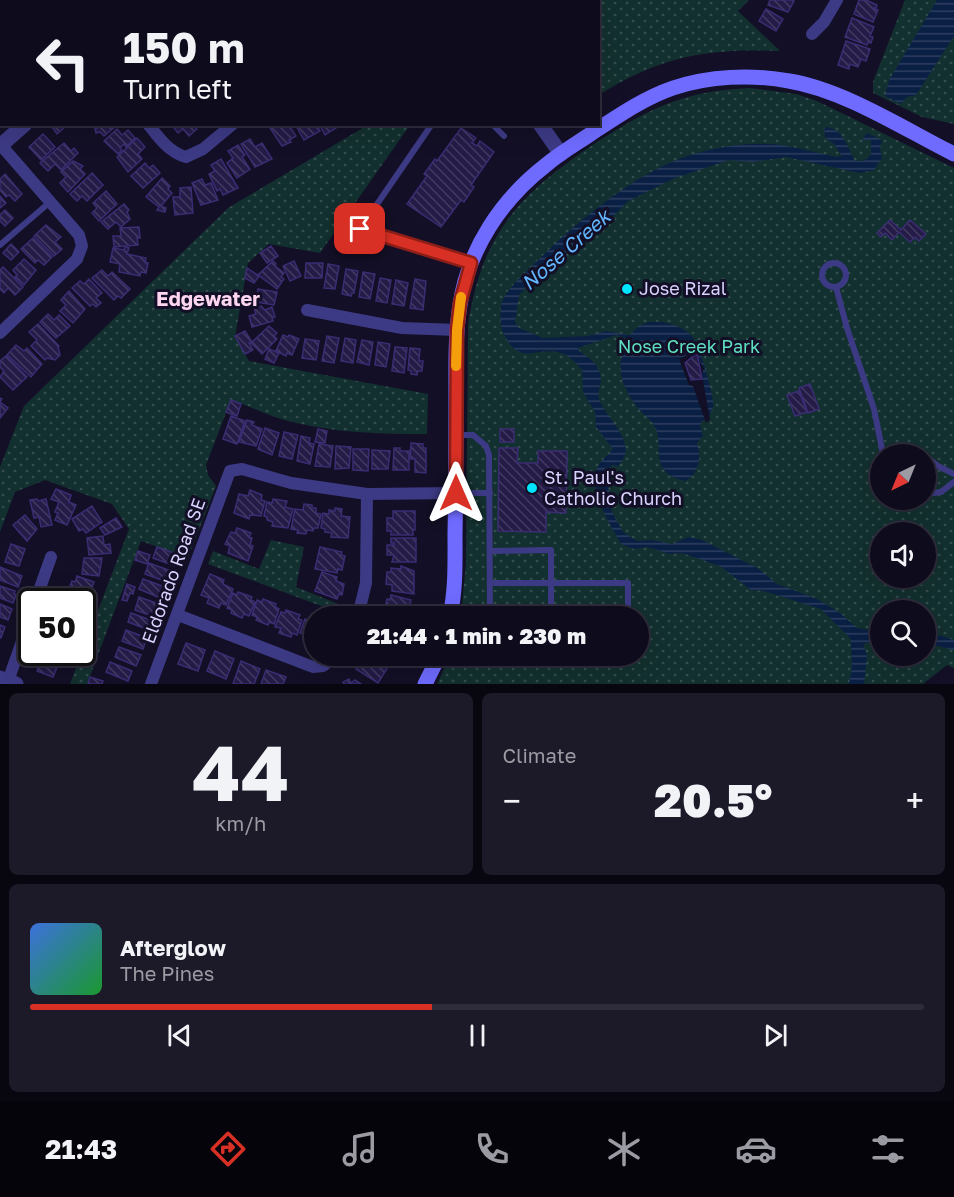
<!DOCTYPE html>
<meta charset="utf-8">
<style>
:root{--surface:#0e0b1c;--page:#1c1929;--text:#f1f3f6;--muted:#9b9ba3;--line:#2e2b3b;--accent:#d93025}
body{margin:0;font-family:"Golos Text",sans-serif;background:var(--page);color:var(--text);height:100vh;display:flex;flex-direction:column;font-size:22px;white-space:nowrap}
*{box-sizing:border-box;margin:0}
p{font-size:20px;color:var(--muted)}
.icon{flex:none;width:33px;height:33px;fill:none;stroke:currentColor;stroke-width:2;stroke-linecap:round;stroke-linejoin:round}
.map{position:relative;height:684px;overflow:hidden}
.sheet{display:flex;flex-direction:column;gap:9px;padding:9px;background:#08060f;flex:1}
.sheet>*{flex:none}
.guide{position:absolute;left:0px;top:0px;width:600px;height:126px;box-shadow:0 6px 24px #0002,0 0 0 2px var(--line);background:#0e0b1c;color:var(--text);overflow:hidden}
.needle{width:39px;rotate:223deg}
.fabs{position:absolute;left:870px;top:444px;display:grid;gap:12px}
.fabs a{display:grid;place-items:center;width:66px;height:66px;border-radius:50%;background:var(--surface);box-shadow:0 6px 24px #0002,0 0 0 2px var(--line);font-size:30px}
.speed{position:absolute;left:18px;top:588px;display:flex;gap:12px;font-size:30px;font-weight:700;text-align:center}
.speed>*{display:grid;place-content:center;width:78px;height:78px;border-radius:50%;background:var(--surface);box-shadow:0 6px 24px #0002,0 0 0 2px var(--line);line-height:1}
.speed .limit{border:3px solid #111;border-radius:9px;background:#fff;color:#111}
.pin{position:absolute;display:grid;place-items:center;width:51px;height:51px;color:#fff;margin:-26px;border-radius:12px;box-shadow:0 3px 9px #0006}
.me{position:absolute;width:66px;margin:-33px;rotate:0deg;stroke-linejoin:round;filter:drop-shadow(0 0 4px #0008)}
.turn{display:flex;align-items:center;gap:21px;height:126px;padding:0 24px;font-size:27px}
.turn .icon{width:78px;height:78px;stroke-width:2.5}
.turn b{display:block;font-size:42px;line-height:51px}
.big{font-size:45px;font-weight:800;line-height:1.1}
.sheet .widget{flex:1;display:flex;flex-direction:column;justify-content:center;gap:9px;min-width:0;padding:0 21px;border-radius:9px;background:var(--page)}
.sheet .dial{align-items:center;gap:0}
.dial b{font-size:78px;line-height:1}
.song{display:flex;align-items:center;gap:18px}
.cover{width:72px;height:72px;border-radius:9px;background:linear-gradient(135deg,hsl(220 70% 55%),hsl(130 70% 35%))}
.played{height:6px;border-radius:3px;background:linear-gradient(90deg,var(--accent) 45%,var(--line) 45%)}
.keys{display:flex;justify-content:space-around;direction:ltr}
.heat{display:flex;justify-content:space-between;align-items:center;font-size:33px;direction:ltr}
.sheet .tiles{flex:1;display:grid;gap:9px;grid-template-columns:1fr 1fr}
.widget:last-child{grid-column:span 2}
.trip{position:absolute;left:304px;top:606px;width:345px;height:60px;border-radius:30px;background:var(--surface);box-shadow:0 6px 24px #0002,0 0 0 2px var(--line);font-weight:800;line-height:60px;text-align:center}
.tab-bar{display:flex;height:96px;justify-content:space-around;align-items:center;background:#06040b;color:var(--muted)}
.tab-bar .icon{width:42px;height:42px}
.tab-bar .active{color:var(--accent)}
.tab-bar b{font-size:27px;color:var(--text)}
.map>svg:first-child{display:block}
</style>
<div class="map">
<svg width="954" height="684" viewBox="0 0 954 684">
<defs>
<pattern id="park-dots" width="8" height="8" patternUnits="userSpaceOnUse" patternTransform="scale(1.5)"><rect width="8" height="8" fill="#12302f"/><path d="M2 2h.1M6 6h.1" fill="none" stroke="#344d4e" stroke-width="1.8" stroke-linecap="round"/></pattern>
<pattern id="water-rules" width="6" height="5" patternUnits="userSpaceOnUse" patternTransform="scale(1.5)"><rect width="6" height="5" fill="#0a1f44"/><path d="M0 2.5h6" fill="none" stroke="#2d3f60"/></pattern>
<pattern id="building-back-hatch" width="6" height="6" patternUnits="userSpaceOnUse" patternTransform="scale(1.5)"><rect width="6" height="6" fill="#241b47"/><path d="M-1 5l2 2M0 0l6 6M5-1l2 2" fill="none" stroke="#433b63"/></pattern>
</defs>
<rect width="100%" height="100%" fill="#130f26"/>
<path fill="url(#park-dots)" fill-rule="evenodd" d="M510,0H749L738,11L780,51C708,48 660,56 599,95L598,2Z
M905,0H954V124L922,117L873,93V82Z
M750,88L796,94L817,101L954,168V668L947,665L923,684H437L450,656H639V616H461L466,563L468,325C482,231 521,193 597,142C652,107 684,91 750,88ZM880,454H926V500H880ZM880,532H926V578H880ZM880,610H926V656H880Z
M365,124L410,125L320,253L269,244L248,263L235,337L249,361L428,394L427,434C380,434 335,433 288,421C269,416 250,406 231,400L206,465L208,475L216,486L188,558L141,541L87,684H70L129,529L112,504L45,480L15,492L0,532V467L24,406L228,208L361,129Z
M271,540L304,547L296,587L351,609L348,616L208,564L213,551L259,569Z"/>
<path fill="url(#water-rules)" d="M937,0H954V36L916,95L907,97L901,104L885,96L889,80Z
M826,127C844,129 847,147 855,161H863L871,155V140H862L867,133L882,140L880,149L882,158L874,170L859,173L786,157L752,162L729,160L675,178L628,201L606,224L573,244L552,267L529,284L519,295L515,322L519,328L543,338L588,336L606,331L629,335C634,332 637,326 643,324C659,318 684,325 694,339C700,348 715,397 713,407C712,411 709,416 707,419L702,421L700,425L703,436L697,443C702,458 699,473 685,481C646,472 666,445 654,425C650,419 643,414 638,408C628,396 618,377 621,361C622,354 625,346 627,338L616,335L578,348L579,351C590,358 600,365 601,380C601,386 597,392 599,399C605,418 641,444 618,466L612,465C603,475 607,485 611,496L608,501L614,516L623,532L637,541L651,540L672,544L689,537L702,540L759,569L777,584L817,599L840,613L857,628L869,630L880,628V640L863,644L867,656L864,684H849L852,667L851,639L821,609L764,591L751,590L720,566L682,553L670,554L647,547L634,549L621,544C610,524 584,485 600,463C604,458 609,454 613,449L596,427L595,412L583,392L582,370C577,364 569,355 561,353C537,345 519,369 503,332C500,323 499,308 503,300C508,288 520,278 529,269C573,225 639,167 701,152C728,145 759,141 787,146C803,149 820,153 836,157L842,156L834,144L825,137L824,129Z
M926,631L954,640V650L926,643Z"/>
<path fill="#130f26" d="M701,348L702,352L698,355L700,362L704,368L702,375L710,420L706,423L693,386L689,385L679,359Z"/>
<path fill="url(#building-back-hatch)" stroke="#3b2d73" stroke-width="1.5" d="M770,0H792L794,1L788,12L768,5Z
M859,0H866L877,5L876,8H872L878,10L873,22L854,14Z
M766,9L783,19L776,31L759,21Z
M852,18L874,27L870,36L873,37L871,43L868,42L867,45L845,37Z
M846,41L870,49L866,61L861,59L858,67L850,64L849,69L838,65Z
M50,124H64L66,126L57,134Z
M94,124H114L116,126L104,136L100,132L96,133L95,129L97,128Z
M171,124H193L197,129L189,136L183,129L178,133Z
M273,124H288L296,136L289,140L291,142L282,146L270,128L274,126Z
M292,124H316L320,131L304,140L296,126L294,127Z
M319,124H338L339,126L325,135Z
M461,128L476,138L472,143L477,146L480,141L494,152L471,185L474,187L464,202L461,200L441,227L407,204L427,176L424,174L430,166L435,159L437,161Z
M117,129L122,135L128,130L135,138L126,147L124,144L120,148L122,150L118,154L104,141Z
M43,134L55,147L41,160L29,147Z
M137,138L145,147L138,154L142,159L128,172L117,157Z
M250,139L255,147L262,143L272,159L255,167L241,144Z
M64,143L71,151L74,148L78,153L61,170L55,164L48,171L40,163Z
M238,145L245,155L242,157L250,169L237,178L227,163L233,158L228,151Z
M221,159L238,188L223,195L220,189L217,191L209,174L215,171L211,165Z
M73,161L83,166L80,169L85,174L68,192L60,183L66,177L61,172Z
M145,163L149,168L153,165L160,173L143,188L131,176Z
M92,173L103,185L87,201L82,196L77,201L70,194Z
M5,174L22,194L15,201L9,195L6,197L0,190V179Z
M162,178L170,186L168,189L172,193L161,206L166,208L165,212L157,210L159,207L146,197Z
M202,179L205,185L211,183L218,200L201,205L192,183Z
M191,187L193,213L175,215L173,197H180V188Z
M106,191L117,204L99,221L92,213L97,208L93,203Z
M0,196L6,203L0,208Z
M124,204L129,210L127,212L130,219L121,227L116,222L108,229L101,222Z
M5,210L13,218L5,226L0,221V215Z
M890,220L901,230L910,220L926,234L919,241L915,237L910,242L899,232L892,240L885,233L881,237L877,233Z
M46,225L61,237L55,242L62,249L54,256L34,236Z
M139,227L140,238H137L138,245L114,247L113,236H121L120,228Z
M33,238L52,257L44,265L38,260L35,263L21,249Z
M11,244L19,252L11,260L3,253Z
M271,246L278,256L267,263L260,253Z
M125,247L129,248L127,254L146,258L145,262L148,263L146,273L141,272L140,276L119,272L120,264L110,262L113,248L124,250Z
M24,259L36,270L24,285L15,277L17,275L13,270Z
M273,261L276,264L275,266L284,273L281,277L284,279L277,289L258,275Z
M294,261L301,276L290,281L283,266Z
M306,263H323L322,278H305Z
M328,264L339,266L335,289L324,288Z
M3,267L23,287L15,295L8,288L4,293L0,289V270Z
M247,268L259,276L254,283L245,278Z
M346,269L358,271L354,293H352L351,296L342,294Z
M102,270L108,276L112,272L130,289L121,298L118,296L114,300L92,278Z
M363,272L375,274L370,299L359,297Z
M380,278L391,280L387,303L376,301Z
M89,279L102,293L96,298L101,303L96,307L93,304L90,306L72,288L80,281L84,284Z
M415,279L426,281L423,310L410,308Z
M396,280L408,283L404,306L392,304Z
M258,289L277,292L274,305L255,302Z
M69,291L85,309L73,323L60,311L66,305L61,300Z
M261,306L265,310L272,307L275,317L272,318L273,321L252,327L249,316L256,314L254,308Z
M48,314L54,320L59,315L70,326L56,338L40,322Z
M38,324L59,346L58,347L60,355L55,360L47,358L45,360L31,346L37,340L29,332Z
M269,326L277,333L274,336L277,339L262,354L251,343Z
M245,331L252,342L249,343L253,350L245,354L235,336Z
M283,335L288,337L289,335L299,339L292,355L287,353L286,356L276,351Z
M327,336L339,338L334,363L322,361Z
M345,338L356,340L353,363L341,361Z
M305,339L319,341L316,360L302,358Z
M362,340L373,342L369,365L357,362Z
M378,342L390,344L386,367L375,365Z
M16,345L24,351L27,348L42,364L31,377L7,355Z
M395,347L407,348L404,373L392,371Z
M410,348L420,349L419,361H423L422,371H418L417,375L411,374V371L408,370Z
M269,349L279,353L274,363L265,359Z
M697,353L702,379L691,380L685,363Z
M6,356L27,377L13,390L0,377L4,371L0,367V361Z
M810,384L819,409L808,413L799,388Z
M799,391L807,412L795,416L787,395Z
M0,398L2,399L0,402L8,408L0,418Z
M231,400L241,404L237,416L226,412Z
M231,416L245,421L237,444L223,439Z
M247,420L254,422L252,425L262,429L256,446L239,442Z
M265,428L279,433L272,455L258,449Z
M318,429L327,431L325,443L315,442Z
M500,429H514V442H500Z
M284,432L298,435L292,459L279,456Z
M301,436L310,438L309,443L314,444L310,464L297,461Z
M411,443L423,444V448H426V473L415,472V459H410Z
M319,444L333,446L330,467L315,466Z
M336,446L351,447L349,468L335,469Z
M394,448H400V451H409V470H393Z
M499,448H518L517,463H538V451H567L566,513L546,512V532L498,531Z
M353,449H369L368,471L353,470Z
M372,450L390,451L388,469H372Z
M56,489L71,495L69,502L76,505L67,525L55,520L58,513L55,512L59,502L51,499Z
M250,490L262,495L261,500L265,501L261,516L250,515L249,519L234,513L239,494L248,496Z
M37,499L38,501L46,499L52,525L41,527L39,517L34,518L30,500Z
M273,499L287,501L285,507L293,509L288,528L272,526L273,522L267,520V517L264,516L267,502L272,503Z
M304,504L312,505V508H316V513L321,514L318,528H314L313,531L307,530L306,534L297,533L298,530L291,529L295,509L303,510Z
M92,506L102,522L86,533L83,529L79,531L72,519Z
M335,508L342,509L341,516L350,517L348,538L331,537L332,533L325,532V529L321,528L323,513L329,514V510L335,511Z
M393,511H415V530H413V535H391V531H387V518H393Z
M25,515L37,529L27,541L13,525Z
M116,518L122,527L105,535L100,528Z
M237,528L251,533L249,537L252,538L250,545L253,546L248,561L228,553L230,546L225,544L231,532L235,533Z
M103,536L104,545L110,544L111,553L89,555L87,538Z
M391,538H416V562H392L394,555H387V545H394V543H391Z
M11,544L25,549L19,566L5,562Z
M157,547L179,555L175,566L153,558Z
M320,547L342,552L341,555L345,556L342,570L338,569L337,573L315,569Z
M138,551L150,555L147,564L135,560Z
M84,558H102L99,576L82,574Z
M149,563L171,571L167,582L145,574Z
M401,566L414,571V594L392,591V585L386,584L387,572H391V568L401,569Z
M0,567L22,576L18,587L0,580Z
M322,572L337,577L336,581L344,584L342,595L339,594L337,599L315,591Z
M210,574L224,580L223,584L233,589L226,605L221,603L219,608L207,603L209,598L201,595Z
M77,576L94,582L88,598L68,591L72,581L75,582Z
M143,579L165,587L160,598L139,589Z
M127,584L135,587L133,594L130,593L127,601L122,600Z
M0,586L15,591L14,594L16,595L13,603L0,598Z
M238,592L252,597L251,600L255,602L249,616L244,614L242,618L231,613L232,610L227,608L233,593L237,595Z
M67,594L85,601L82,608V602H64Z
M391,595L411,600L410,604L412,605L410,616H387L388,612L384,611L387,599L390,600Z
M139,597L159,604L155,617L135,610Z
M263,599L276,604L275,607L279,609L274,624L269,622L268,625L256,620L257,617L252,615L257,600L262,602Z
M0,604L12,609L8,620L0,617Z
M286,610L300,615L298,619L302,620L297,635L292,633L291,637L279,633L281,628L275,627L281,612L285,613Z
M131,613L153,621L149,630L128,622Z
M310,618L315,620V645L303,639L305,634L300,633L305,619L309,621Z
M0,625L5,627L1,638H0Z
M126,630L147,638L143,649L122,641Z
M186,643L205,650L198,671L178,664Z
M119,647L141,655L136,666L115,657Z
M215,651L234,659L226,679L207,671Z
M41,652H65L61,664L40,656Z
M361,656H381L391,662L378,683L356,669L359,665L363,667L365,665L358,661Z
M41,659L58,665L53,677L37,671Z
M241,661L260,669L254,684H233Z
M110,662L132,671L128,681L106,672Z
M266,670L286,677L283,684H261Z
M90,677L103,681L102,684H88Z
M349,679L351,683L355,680L361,684H344L343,682Z"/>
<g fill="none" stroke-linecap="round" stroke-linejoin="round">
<path stroke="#3d3a85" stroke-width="6" d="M432,124L360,229L471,263
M492,124L504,136
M0,245L50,202
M822 275a12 12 0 1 1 24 0a12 12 0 1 1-24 0Z
M836,287L847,328L874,409L883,454
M456,435H473L486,446L489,455L490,616
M898,454C906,449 915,449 923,454
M926,457L938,466L954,474
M458,493H490
M926,494L941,492L954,482
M490,551L551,550V616
M491,583H628V616"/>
<path stroke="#3d3a85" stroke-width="12" d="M40,0L41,2
M287,0L288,2
M812,34L824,22L837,0
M148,124C159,138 169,152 186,157L203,149L233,124
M0,144L79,235L82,246L77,259L0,333
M307,310L402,328L457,330
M35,602L51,557
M178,615L313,667L323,666L336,656
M358,616L366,583L367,494
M7,684L32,613
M151,684L230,471L242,469L291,483L367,494L456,493"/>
<path stroke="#3d3a85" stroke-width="15" d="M417,0L418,2
M168,2L169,0
M540,124L561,154
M0,146L25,124
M0,678L16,684"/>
<path stroke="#6f6bff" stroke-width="15" d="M450,616C456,589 455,561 455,533C456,488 456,443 456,398C456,367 455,335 460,305C468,249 502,199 546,165C560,153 576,144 592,133C618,116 644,98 673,88C709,76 751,74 789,81C844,90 904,129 954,154
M425,684L439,656"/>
</g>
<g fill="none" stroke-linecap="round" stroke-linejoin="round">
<g stroke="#8d1f18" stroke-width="15">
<path id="route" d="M360,229L471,263L460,303L457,330L456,493"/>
</g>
<use href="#route" stroke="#d93025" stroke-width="10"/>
<path stroke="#f59e0b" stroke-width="10" d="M456,366L457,330L461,297"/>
</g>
<g fill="#00e5ff" stroke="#130f26" stroke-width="2">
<circle cx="627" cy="289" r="6"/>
<circle cx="532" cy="488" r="6"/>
</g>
<g text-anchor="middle" stroke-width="6" stroke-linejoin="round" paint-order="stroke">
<g font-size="18" fill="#d9d4ff" stroke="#130f26" text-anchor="start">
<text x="639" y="295">Jose Rizal</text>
<text x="544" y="484">St. Paul's<tspan x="544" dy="21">Catholic Church</tspan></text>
</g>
<g font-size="18" fill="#5fe0c0" stroke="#130f26">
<text x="689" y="353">Nose Creek Park</text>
</g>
<g font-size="18" fill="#d9d4ff" stroke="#130f26">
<text transform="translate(174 571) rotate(-70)" y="6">Eldorado Road SE</text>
</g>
<g font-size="20" font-style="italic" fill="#62b6ff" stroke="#130f26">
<text transform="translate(566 250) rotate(-41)" y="7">Nose Creek</text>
</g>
<g font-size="20" font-weight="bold" fill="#ffd6f0" stroke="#130f26">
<text x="208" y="306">Edgewater</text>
</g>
</g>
</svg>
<div class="fabs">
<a><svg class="needle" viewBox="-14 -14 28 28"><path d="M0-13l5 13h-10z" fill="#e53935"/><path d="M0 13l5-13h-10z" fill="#9b9ba3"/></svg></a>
<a><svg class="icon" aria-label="sound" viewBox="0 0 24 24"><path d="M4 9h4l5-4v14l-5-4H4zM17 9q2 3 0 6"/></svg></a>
<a><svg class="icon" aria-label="search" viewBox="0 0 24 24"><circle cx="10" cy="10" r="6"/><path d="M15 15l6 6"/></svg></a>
</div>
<div class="speed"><div class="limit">50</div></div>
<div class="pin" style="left:360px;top:229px;background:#d93025"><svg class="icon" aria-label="arrive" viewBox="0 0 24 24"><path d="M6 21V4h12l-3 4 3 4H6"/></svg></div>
<svg class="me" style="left:456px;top:493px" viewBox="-20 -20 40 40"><path d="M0-17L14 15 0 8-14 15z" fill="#d93025" stroke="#fff" stroke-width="4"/></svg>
<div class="trip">21:44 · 1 min · 230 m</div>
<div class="guide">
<div class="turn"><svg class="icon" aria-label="left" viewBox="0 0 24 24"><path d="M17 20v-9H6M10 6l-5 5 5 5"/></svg><div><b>150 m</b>Turn left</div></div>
</div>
</div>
<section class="sheet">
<div class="tiles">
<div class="widget dial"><b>44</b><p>km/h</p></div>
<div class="widget"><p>Climate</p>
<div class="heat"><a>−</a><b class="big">20.5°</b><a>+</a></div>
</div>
<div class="widget">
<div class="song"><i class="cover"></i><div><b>Afterglow</b><p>The Pines</p></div></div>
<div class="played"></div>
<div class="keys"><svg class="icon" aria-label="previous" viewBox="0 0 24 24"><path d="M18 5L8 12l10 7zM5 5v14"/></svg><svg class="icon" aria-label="pause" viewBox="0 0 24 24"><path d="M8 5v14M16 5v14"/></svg><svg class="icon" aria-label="next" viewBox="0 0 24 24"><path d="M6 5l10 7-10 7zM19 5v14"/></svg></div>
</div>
</div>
</section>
<nav class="tab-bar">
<b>21:43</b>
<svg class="icon active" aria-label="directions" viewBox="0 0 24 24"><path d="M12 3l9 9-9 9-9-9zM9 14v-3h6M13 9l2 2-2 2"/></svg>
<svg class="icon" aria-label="music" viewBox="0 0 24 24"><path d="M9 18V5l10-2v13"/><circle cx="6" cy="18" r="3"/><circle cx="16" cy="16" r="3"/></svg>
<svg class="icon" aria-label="phone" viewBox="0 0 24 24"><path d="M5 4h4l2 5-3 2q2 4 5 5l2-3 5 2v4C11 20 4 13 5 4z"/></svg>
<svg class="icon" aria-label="climate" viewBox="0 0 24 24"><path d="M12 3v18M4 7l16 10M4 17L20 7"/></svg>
<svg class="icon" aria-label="car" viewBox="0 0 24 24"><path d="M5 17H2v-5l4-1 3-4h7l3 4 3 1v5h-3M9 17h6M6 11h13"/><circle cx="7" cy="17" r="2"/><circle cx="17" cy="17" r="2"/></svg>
<svg class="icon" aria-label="filters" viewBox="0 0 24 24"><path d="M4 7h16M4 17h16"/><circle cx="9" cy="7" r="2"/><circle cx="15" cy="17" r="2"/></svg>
</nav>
